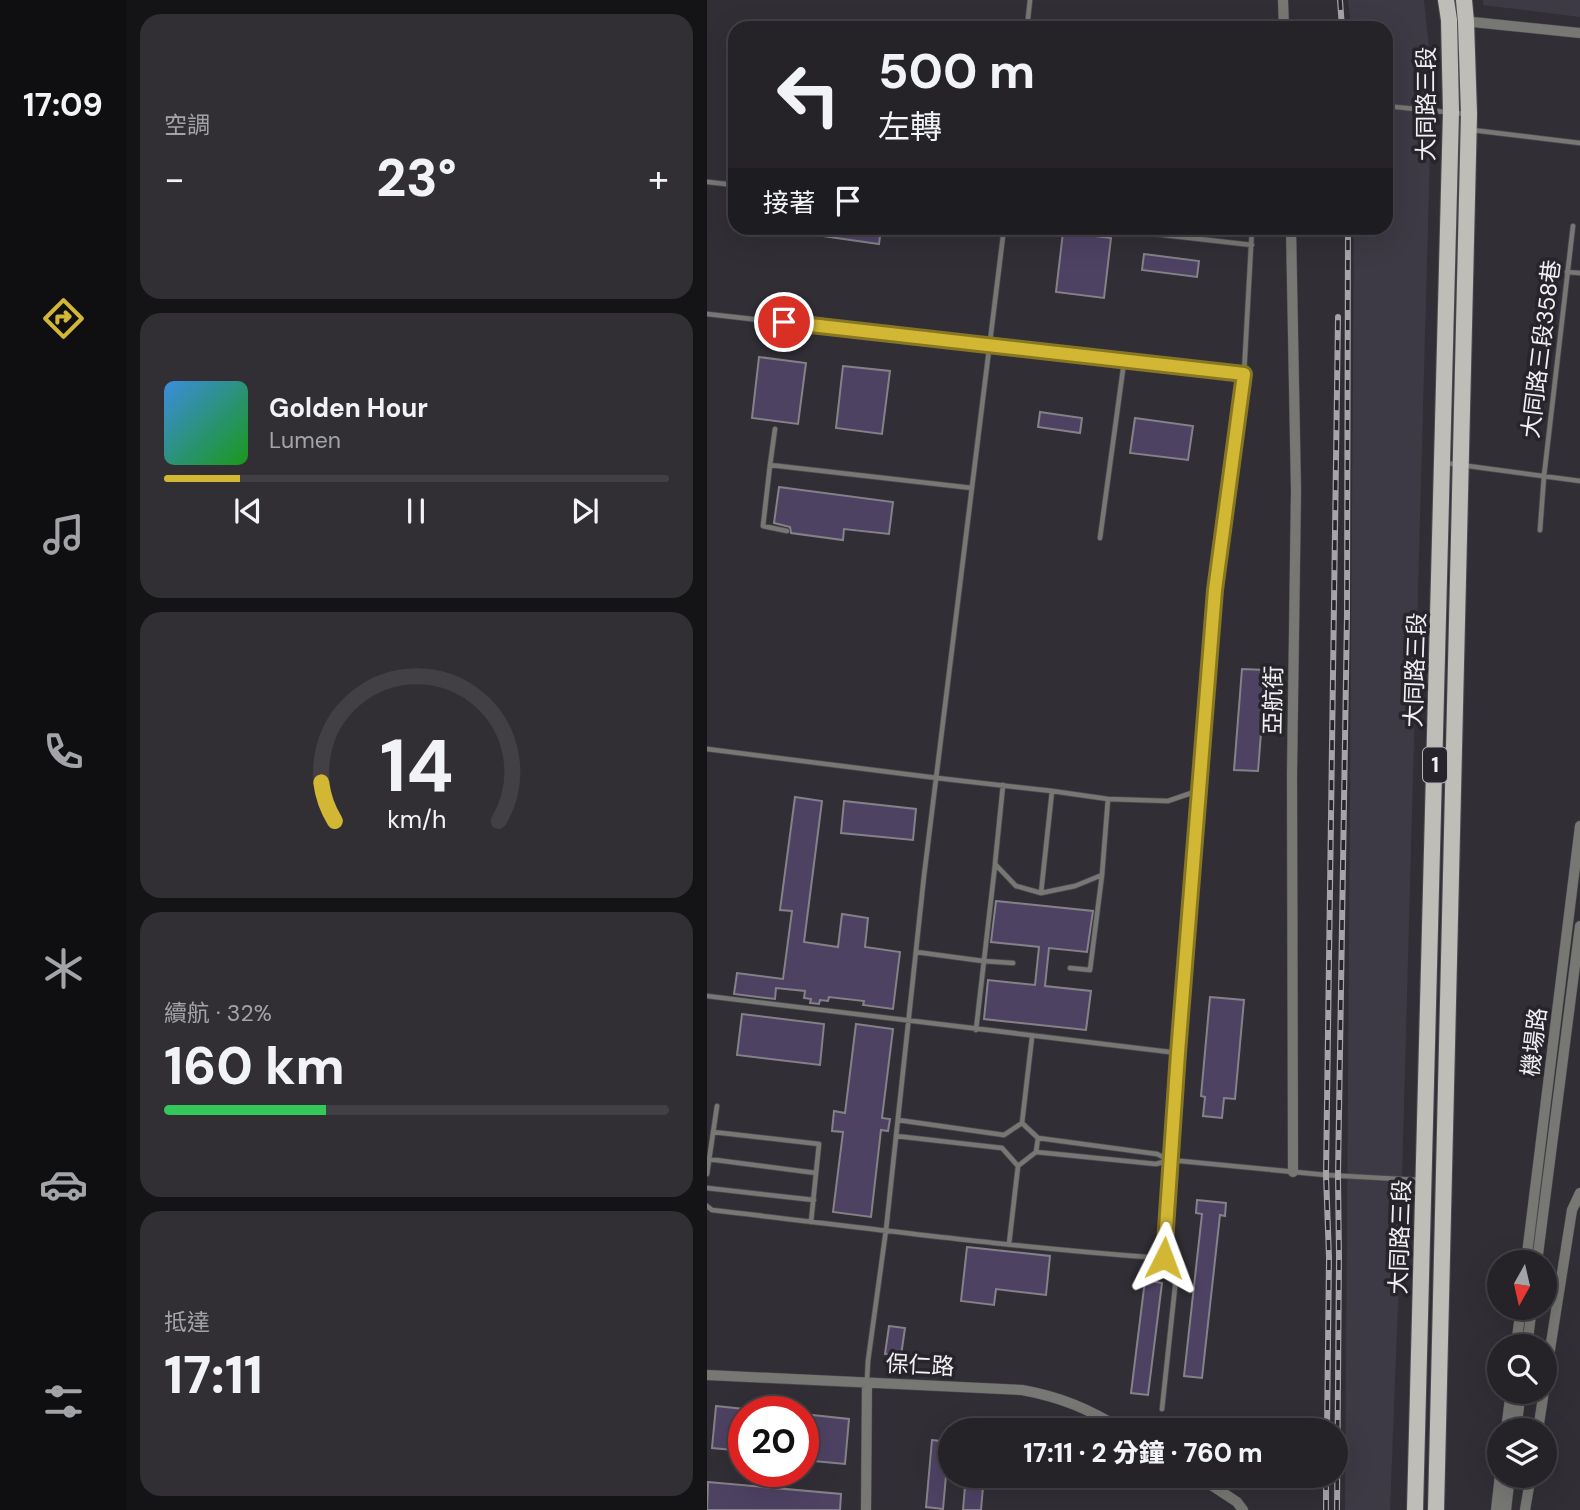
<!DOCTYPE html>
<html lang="zh-TW">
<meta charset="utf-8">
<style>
:root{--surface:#252328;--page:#312f34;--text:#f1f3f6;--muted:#a3a4a8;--line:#424045;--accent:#d2b735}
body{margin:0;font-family:"DM Sans","Noto Sans TC",sans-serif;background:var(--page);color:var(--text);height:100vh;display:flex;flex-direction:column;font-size:26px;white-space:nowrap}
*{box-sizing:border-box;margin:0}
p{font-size:23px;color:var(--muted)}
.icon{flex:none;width:38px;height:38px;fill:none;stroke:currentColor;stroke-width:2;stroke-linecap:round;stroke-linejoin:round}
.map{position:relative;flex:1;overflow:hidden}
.panel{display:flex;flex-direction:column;gap:14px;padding:14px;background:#141316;width:581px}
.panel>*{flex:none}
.hud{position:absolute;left:21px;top:21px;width:665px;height:214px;border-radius:21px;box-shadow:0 7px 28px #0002,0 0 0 2px var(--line);background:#252328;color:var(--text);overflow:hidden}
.needle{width:46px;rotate:188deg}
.tools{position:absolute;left:780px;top:1250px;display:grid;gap:14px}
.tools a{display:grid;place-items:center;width:70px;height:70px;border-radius:50%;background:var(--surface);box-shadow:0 7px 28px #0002,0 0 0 2px var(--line);font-size:35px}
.speed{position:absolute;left:21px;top:1396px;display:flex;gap:14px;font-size:35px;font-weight:700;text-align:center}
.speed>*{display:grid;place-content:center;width:91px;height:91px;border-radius:50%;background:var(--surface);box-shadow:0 7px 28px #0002,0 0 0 2px var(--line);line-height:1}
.speed .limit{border:10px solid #d22;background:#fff;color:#111}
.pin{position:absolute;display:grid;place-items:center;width:60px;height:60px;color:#fff;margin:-30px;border:4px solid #fff;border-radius:50%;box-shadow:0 2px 7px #0007}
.me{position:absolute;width:77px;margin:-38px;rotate:3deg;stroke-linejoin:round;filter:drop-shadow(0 0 5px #0008)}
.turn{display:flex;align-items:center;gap:24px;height:147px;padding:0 35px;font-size:32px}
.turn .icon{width:91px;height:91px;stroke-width:2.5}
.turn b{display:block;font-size:49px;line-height:60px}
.then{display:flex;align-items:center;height:66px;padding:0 35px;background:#0003;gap:14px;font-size:26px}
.big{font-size:52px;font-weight:800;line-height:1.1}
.panel .widget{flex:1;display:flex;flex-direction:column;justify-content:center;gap:10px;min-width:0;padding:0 24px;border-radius:21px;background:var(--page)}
.panel .dial{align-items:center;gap:0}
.dial svg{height:182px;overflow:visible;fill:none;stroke:var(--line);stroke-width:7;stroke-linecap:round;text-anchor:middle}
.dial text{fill:var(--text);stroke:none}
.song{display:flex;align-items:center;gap:21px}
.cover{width:84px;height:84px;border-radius:10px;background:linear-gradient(135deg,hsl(210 70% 55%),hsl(120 70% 35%))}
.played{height:7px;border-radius:4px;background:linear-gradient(90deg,var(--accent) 15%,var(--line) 15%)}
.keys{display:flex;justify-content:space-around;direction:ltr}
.heat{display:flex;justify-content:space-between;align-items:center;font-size:38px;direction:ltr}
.charge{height:10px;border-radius:5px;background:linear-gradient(90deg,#34c759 32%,var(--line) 0)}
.trip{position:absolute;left:231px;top:1418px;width:410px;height:70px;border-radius:35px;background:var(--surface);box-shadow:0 7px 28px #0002,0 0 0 2px var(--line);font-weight:800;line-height:70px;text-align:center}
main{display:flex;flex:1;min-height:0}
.tabs{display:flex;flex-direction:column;width:126px;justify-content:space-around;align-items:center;background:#0f0e10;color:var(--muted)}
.tabs .icon{width:49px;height:49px}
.tabs .selected{color:var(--accent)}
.tabs b{font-size:32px;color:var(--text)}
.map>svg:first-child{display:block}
</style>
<main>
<nav class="tabs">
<b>17:09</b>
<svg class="icon selected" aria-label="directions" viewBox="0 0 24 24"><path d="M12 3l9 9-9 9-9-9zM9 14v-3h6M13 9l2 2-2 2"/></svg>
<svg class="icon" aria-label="music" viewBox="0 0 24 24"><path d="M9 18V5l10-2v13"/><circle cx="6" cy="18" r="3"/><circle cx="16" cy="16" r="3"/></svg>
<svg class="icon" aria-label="phone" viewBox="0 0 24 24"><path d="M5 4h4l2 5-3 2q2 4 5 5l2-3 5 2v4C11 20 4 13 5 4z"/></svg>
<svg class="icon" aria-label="climate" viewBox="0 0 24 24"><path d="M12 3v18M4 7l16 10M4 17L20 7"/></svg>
<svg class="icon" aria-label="car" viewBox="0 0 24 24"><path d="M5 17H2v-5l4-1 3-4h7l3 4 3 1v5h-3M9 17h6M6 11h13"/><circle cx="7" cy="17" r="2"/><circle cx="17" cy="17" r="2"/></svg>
<svg class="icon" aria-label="filters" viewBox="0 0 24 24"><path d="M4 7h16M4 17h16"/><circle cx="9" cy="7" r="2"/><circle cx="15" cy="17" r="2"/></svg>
</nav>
<section class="panel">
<div class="widget"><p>空調</p>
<div class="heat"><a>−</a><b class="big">23°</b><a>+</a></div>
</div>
<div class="widget">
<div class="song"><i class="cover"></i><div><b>Golden Hour</b><p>Lumen</p></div></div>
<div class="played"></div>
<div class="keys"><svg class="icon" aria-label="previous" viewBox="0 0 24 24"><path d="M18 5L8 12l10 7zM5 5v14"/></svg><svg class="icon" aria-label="pause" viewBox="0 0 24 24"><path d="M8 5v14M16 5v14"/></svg><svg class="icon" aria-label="next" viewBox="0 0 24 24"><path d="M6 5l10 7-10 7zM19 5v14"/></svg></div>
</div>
<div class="widget dial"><svg viewBox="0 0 100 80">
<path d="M14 69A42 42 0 1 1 86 69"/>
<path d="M14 69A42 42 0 0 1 8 52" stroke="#d2b735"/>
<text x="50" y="56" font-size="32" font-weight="700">14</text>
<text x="50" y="72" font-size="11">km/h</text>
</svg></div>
<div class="widget"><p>續航 · 32%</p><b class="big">160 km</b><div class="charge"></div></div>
<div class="widget"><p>抵達</p><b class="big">17:11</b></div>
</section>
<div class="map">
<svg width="873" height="1510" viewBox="0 0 873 1510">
<rect width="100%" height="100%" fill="#312f35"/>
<path fill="#3e3a45" d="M641,0H717L725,78L693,1252L683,1510H638L647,228H679V28H644Z
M776,0H873V17L776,5Z"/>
<path fill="#4e4263" stroke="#848288" stroke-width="2" d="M116,228H174L172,244L115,236Z
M356,232L404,238L397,298L349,292Z
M437,254L492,261L490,277L435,270Z
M52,357L99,363L91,424L45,418Z
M136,366L183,371L175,434L129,428Z
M333,412L375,418L373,433L331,427Z
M428,418L486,426L481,460L423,453Z
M72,487L186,502L182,534L137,529L136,540L84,533L83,527L67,523Z
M535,669L559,670L551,771L527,770Z
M88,797L115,801L97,942L131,947L135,914L161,918L158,947L193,952L186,1009L156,1005L157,1001L122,997L121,1001L113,1000L112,1004L103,1003L104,999L97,998L98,991L69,988L68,999L27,994L30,973L76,979L85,911L73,910Z
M137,801L209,809L206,840L134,833Z
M289,901L386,911L380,952L342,948L338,986L384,991L379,1030L277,1019L281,980L328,985L332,947L284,942Z
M503,997L537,1000L528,1099L517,1098L515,1118L496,1116L498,1097L494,1096Z
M35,1014L117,1024L113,1065L30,1055Z
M149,1024L186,1029L175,1118L183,1119L181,1131L174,1130L164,1217L126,1212L136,1132L125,1131L127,1111L138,1113Z
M490,1200L519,1203L518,1216L513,1215L495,1378L477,1376L495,1214L489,1213Z
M260,1247L343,1256L339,1295L289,1289L287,1305L254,1301Z
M438,1280L455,1283L441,1395L424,1393Z
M182,1326L198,1328L194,1356L178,1354Z
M9,1406L37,1409V1451L5,1448Z
M96,1414L142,1419L138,1464L96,1460Z
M225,1440L242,1442L236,1509L219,1507Z
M259,1475H277L274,1510H256Z
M1,1482L134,1494L133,1510H0Z"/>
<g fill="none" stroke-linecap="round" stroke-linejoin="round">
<g stroke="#4c4a50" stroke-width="6">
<path id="service" d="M320,28L323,0
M679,106L758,114
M765,130L873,143
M1,182L28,185
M395,228L545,245
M860,272L873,273
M0,314L537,374
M739,463L873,481
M63,465L68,429
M833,530L837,476L866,226
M80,531L56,526L63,465L265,488
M393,538L417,362
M0,749L230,778L345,791L401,799L461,801L493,790
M296,785L288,864L309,886L334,893L368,886L395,875L401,799
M334,893L345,791
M209,952L276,961L306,963
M363,968L383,970L395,875
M0,996L471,1053
M269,1030L288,865
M191,1120L297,1135L315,1123L331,1138L450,1154L462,1160
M315,1123L325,1037
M6,1132L112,1144L104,1222
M189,1136L295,1148L311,1166L329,1152L449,1164L463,1160L619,1175L711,1180
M329,1152L331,1138
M1,1159L109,1173
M0,1174L10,1106
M0,1188L107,1200
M0,1206L5,1210C160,1228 315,1249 471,1259L455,1409
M302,1244L311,1166
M457,1258L471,1053L508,590L537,374L545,228
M160,1381L161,1361L179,1230L217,876L297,228
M556,1475L580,1478
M500,1481L508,1475"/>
</g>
<g stroke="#4c4a50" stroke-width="11">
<path id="minor" d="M576,0L577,28
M756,21L873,33
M584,228L589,491L585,774L586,1172
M819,1262L873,826
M830,1262L873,926
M809,1346L814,1307
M820,1346L825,1307
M0,1375L315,1390C354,1397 382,1409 416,1430
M838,1381L865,1210L873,1193
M799,1430L804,1391
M809,1430L814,1391
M831,1430L837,1391
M489,1475L530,1502L536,1510
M159,1510L160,1382
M789,1510L793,1475
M799,1510L803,1475
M818,1510L824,1475"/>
</g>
<g stroke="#4c4a50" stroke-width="18">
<path id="primary" d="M708,1510L744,112L742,20L739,0
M729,1510L762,114L759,22L757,0"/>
</g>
<use href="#service" stroke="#777774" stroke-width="4.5"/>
<use href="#minor" stroke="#777774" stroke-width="10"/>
<use href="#primary" stroke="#bebdb7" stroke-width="16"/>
<g stroke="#a5a4a8" stroke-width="6">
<path id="rail" d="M633,0L635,28
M620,1430L622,1258L619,1175L631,317
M619,1510V1475
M630,1510L632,1257L631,1176L640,615L641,228"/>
</g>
<use href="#rail" stroke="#27252b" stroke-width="3.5" stroke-dasharray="10" stroke-linecap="butt"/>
</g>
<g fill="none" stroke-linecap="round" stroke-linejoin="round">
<g stroke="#872" stroke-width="18">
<path id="route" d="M77,322L537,374L508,590L471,1053L457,1258"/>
</g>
<use href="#route" stroke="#d2b735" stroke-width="12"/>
</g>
<g text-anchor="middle" stroke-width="7" stroke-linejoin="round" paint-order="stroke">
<rect fill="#27252b" stroke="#b4b3b7" stroke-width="2" x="716" y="747.5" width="24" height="35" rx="5"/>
<g font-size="21" font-weight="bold" fill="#f1f0f3">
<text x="728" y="772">1</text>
</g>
<g font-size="23" fill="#f1f0f3" stroke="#27252b">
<text transform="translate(719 104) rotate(-90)" y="8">大同路三段</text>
<text transform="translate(834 349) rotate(-83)" y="8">大同路三段358巷</text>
<text transform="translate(708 670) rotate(-88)" y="8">大同路三段</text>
<text transform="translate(566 700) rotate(-89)" y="8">亞航街</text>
<text transform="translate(827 1042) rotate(-83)" y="8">機場路</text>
<text transform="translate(693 1237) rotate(-88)" y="8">大同路三段</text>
<text transform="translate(213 1365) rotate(3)" y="8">保仁路</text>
</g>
</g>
</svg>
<div class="tools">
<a><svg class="needle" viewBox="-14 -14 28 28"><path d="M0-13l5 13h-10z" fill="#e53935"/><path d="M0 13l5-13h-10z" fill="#a3a4a8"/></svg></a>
<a><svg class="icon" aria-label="search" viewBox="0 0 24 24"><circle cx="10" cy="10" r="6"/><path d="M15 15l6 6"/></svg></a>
<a><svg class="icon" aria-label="layers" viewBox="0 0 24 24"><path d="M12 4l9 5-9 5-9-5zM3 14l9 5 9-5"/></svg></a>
</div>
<div class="speed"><div class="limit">20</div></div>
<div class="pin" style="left:77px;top:322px;background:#d93025"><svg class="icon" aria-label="arrive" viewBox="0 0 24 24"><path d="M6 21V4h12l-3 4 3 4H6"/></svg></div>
<svg class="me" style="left:457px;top:1258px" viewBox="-20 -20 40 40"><path d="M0-17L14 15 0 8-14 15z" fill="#d2b735" stroke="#fff" stroke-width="4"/></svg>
<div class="trip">17:11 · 2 分鐘 · 760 m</div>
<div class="hud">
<div class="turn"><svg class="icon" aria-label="left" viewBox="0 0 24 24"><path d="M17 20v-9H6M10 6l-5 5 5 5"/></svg><div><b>500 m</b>左轉</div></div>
<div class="then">接著<svg class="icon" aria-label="arrive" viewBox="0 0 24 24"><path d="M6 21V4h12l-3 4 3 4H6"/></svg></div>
</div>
</div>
</main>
